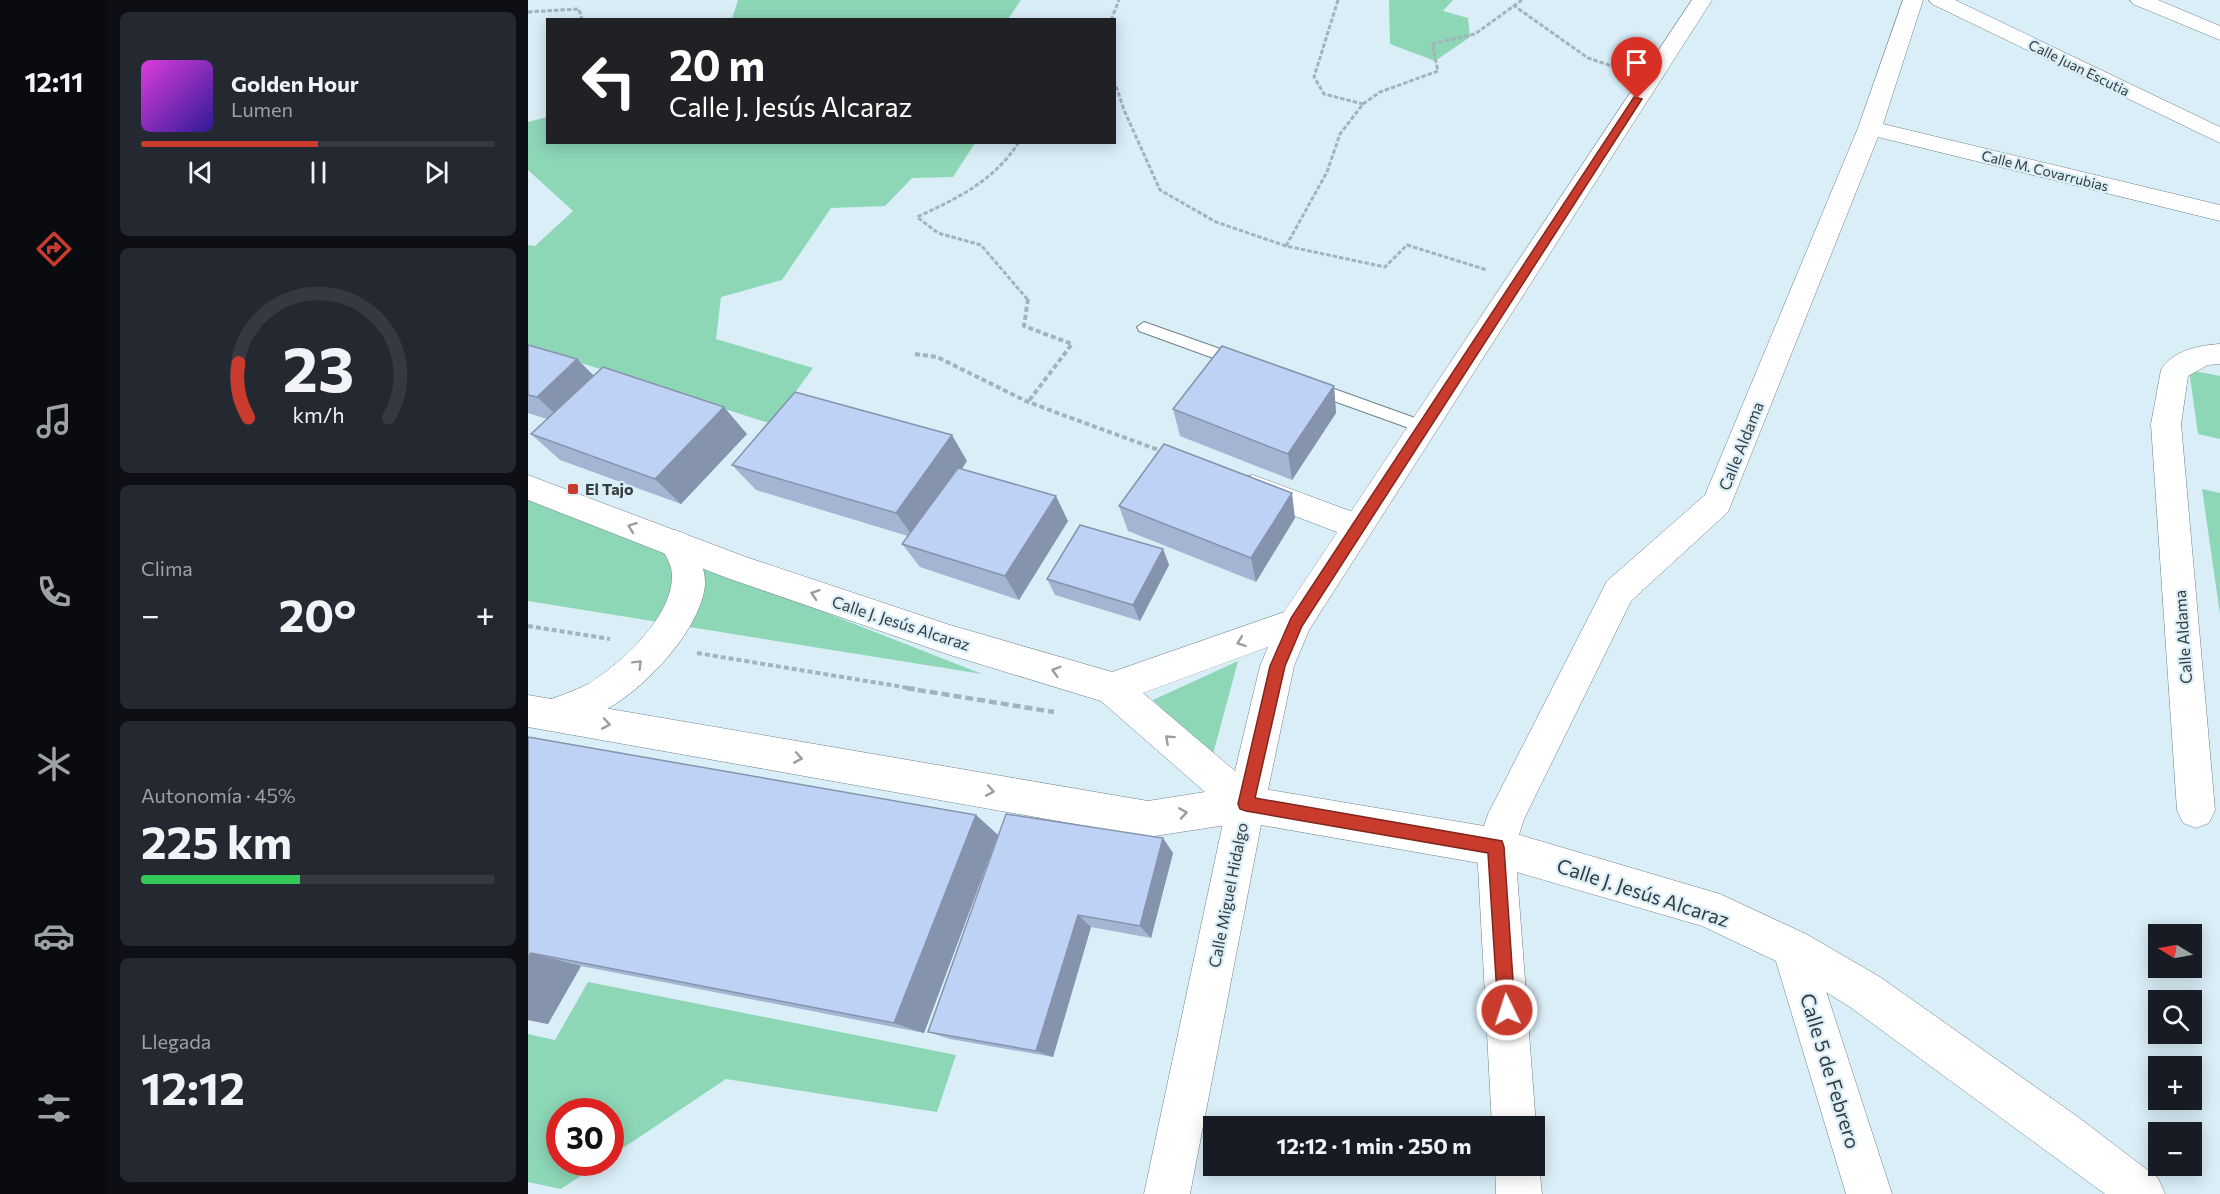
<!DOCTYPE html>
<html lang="es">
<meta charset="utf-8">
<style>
:root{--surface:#171b24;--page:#242831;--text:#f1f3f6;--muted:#9ea1a6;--line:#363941;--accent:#c83b2d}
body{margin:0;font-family:Commissioner,sans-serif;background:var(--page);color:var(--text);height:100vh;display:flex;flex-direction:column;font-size:22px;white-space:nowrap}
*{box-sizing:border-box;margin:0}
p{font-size:20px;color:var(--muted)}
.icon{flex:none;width:33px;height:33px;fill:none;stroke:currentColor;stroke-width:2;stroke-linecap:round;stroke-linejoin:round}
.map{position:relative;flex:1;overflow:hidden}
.sheet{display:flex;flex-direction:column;gap:12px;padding:12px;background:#0d0f14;width:420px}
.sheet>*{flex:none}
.guide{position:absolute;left:18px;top:18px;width:570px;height:126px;border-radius:0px;box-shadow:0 3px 15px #0003;background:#202124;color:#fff;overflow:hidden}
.needle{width:39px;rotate:280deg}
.buttons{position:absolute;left:1620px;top:924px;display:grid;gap:12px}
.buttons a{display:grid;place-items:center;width:54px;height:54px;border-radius:0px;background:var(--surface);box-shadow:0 3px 15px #0003;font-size:30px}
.speed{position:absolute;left:18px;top:1098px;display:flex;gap:12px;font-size:30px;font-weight:700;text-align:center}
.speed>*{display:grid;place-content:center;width:78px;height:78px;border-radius:50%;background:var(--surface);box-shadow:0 3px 15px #0003;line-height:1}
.speed .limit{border:9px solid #d22;background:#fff;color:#111}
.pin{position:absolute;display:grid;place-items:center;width:51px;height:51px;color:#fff;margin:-62px -26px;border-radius:50% 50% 50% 0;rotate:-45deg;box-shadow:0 0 6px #0007}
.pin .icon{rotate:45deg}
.me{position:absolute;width:66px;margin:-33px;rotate:356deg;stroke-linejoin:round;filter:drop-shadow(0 0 4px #0008)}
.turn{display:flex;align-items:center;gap:21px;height:126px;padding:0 24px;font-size:27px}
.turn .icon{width:78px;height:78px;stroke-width:2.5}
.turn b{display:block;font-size:42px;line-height:51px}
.big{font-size:45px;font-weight:700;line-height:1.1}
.sheet .card{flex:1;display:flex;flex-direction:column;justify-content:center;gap:9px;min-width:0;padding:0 21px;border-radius:9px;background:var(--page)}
.sheet .dial{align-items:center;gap:0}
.dial svg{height:156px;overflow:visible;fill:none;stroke:var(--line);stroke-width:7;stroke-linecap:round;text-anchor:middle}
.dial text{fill:var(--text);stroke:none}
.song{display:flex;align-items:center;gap:18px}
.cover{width:72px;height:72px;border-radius:9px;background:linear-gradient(135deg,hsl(300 70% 55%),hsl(250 70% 35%))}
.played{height:6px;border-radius:3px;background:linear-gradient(90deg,var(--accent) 50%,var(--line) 50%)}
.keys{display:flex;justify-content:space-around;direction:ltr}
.heat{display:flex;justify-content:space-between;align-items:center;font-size:33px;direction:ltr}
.charge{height:9px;border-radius:4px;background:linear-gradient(90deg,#34c759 45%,var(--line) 0)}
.trip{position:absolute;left:675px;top:1116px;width:342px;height:60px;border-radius:0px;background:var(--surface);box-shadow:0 3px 15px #0003;font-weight:700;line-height:60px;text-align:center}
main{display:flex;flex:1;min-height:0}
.tabs{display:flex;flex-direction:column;width:108px;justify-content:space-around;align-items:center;background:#090b0e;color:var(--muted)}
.tabs .icon{width:42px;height:42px}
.tabs .current{color:var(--accent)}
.tabs b{font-size:27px;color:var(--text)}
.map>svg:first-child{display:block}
</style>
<main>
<nav class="tabs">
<b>12:11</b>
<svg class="icon current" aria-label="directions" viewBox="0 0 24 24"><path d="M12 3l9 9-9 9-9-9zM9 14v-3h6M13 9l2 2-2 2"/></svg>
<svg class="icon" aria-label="music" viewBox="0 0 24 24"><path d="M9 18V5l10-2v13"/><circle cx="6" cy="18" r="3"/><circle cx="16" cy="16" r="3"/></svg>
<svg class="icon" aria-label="phone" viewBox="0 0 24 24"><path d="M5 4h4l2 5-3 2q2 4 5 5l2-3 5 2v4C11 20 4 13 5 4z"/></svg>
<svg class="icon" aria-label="climate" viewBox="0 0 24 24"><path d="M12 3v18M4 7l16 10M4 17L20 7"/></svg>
<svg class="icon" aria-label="car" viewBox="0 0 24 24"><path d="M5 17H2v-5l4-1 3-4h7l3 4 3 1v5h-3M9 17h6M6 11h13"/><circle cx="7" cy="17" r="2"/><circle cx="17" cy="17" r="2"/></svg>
<svg class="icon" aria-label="filters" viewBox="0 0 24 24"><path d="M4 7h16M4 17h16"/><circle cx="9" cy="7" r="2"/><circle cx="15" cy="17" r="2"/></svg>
</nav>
<section class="sheet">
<div class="card">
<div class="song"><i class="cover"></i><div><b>Golden Hour</b><p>Lumen</p></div></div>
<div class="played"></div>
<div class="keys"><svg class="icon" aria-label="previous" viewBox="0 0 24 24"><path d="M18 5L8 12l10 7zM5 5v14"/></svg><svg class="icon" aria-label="pause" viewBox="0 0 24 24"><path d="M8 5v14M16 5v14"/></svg><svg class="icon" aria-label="next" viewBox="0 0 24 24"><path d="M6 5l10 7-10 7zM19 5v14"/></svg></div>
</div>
<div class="card dial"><svg viewBox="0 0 100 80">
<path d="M14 69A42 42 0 1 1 86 69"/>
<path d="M14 69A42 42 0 0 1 9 41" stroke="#c83b2d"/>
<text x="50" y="56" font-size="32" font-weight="700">23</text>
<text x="50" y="72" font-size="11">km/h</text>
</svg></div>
<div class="card"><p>Clima</p>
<div class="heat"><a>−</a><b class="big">20°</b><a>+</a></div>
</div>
<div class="card"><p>Autonomía · 45%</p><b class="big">225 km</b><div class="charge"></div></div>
<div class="card"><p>Llegada</p><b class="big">12:12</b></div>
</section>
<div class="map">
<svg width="1692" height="1194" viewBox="0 0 1692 1194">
<rect width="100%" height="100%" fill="#daeef8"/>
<path fill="#8dd6b6" d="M210,0H493L480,19H204Z
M861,0H925L915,11L940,18L942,37L907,61L862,44Z
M19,117L20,142L447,143L425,177L384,178L357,206L303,208L254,280L193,297L188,339L285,368L244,424L0,346V245L7,246L45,211L0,170V122Z
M1661,370L1692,376V439L1670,434Z
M1674,489L1692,493V614Z
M0,496L454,674L0,601Z
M710,661L684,758L625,700Z
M60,982L428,1055L409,1112L198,1079L83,1156L82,1112H32V1162L72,1163L33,1189L0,1182V1034L27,1040Z"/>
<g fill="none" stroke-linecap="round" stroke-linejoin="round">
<g stroke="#6f818a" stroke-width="2">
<path id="service" d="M616,322L715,357L718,361L715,365L710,367L611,331L609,327Z
M784,381L901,423L903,427L901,431L895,433L778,391L776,387L778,383Z"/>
</g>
<g stroke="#6f818a" stroke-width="1">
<path id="minor" d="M1375,0H1395L1355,124L1692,205V221L1350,137L1200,512L1103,601L996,819L987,847L1008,1126L1006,1130V1126H964L949,847L960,814L1079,581L1177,495L1330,128Z
M1401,0H1427L1692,127V143L1404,4Z
M1602,0H1630L1692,26V40L1605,4Z
M1692,344V364L1680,365L1660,376L1653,424L1687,810L1681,823L1668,828L1655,823L1649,810L1623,424L1633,370C1643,351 1672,345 1692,344Z
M725,475L841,518L846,527L841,536L830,540L714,496L710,487L714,478Z
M1264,928L1278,934L1284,948L1364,1194H1318L1244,948L1250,934Z
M1006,1154L1011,1166L1014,1194H968L967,1166H1006Z"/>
</g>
<g stroke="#6f818a" stroke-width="1">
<path id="tertiary" d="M147,530L158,534C167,550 178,566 177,585C173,628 120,685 84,706C66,717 45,724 25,731L12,727L7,715L12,703C28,697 45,692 60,684C93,664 152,611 143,568C141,560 135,551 131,543L136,534Z
M718,786L968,828L1192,894L1278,934L1352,977L1550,1117L1630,1178L1637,1194H1577L1322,1007L1250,962L1174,926L968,866L733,825L662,1194H616L699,804L705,791Z"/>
</g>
<g stroke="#6f818a" stroke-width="1">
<path id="secondary" d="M1164,0H1184L781,630L766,666L737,804L731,817L718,822L620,837L0,727V695L620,801L677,792L573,701L422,655L199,578L0,500V475L218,557L422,625L584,672L756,612ZM740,647L732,666L707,771L615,693Z"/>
</g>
<path stroke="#a3b3bb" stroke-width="3" stroke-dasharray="4.5 2" stroke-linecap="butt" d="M810,0L786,77L796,94L835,104
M985,5L1060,58L1093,69
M0,12L51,9L54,20
M583,20L591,0
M586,80L596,110L632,190L688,222L758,246L857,267L879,245L959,270
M491,142C466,181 430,198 389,217L410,233L453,245L500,300
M758,246L799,172L812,134L835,104L852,92L910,71L904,44L947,34L994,0"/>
<path stroke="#a3b3bb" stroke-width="4" stroke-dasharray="5 3" stroke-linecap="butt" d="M500,299L496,326L544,344L500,402
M387,354L409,357L500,402L633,451
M0,626L82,639
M169,653L387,689"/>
<path stroke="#a3b3bb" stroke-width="4.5" stroke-dasharray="8 4" stroke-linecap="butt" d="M378,688L526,712"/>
<use href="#service" fill="#fff" fill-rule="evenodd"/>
<use href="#minor" fill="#fff" fill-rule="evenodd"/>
<use href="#tertiary" fill="#fff" fill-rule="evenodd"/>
<use href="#secondary" fill="#fff" fill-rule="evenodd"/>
</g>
<path fill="#a3b5d3" d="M0,345L49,359L66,376L219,434L153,504L32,460L3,434L19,419L0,413Z
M806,386L808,413L764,480L652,436L645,409Z
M439,461L434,469L540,521L491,600L392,567L374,544L380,536L228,490L204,465Z
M591,506L767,518L728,582L600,531Z
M635,549L641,565L612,621L527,595L519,579Z
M0,737L448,815L470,835L396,1033L53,966L20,1024L0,1020Z
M478,814L645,853L623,938L563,927L525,1057L422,1039L400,1032Z"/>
<path fill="#8593ac" d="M49,359L76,386L38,424L9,397Z
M806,386L808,413L764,480L760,454Z
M196,407L219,434L153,504L127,479Z
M424,435L439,461L386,538L368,513Z
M764,493L767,518L728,582L723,558Z
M528,496L540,521L491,600L477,576Z
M635,549L641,565L612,621L605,605Z
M448,815L470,835L396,1033L366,1023Z
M635,838L645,853L623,938L612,926Z
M550,915L563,927L525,1057L508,1051Z
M3,953L53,966L20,1024L0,1020V957Z"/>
<path fill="#bed2f5" stroke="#8593ac" stroke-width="1.5" d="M0,345L49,359L9,397L0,395Z
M694,346L806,386L760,454L645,409Z
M75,367L196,407L127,479L3,434Z
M267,392L424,435L368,513L204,465Z
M636,444L764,493L723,558L591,506Z
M430,468L528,496L477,576L374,544Z
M552,525L635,549L605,605L519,579Z
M0,737L448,815L366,1023L3,953L0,957Z
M478,814L635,838L612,926L550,915L508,1051L400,1032Z"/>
<defs><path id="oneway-chevron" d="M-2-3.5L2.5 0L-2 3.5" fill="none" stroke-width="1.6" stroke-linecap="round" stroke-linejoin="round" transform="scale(1.5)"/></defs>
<g stroke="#9a9ea0">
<use href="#oneway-chevron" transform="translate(104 527) rotate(-159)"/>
<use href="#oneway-chevron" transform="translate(287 594) rotate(-161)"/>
<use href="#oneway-chevron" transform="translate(713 642) rotate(160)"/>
<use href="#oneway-chevron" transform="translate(110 664) rotate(-45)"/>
<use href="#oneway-chevron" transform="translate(528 671) rotate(-164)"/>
<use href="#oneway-chevron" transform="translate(78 724) rotate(10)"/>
<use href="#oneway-chevron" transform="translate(641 739) rotate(-138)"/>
<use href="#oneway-chevron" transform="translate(270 758) rotate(10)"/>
<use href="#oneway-chevron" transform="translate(462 791) rotate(10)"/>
<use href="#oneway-chevron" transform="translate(655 813) rotate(-9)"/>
</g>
<path fill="#c83b2d" stroke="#82261d" stroke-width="1.5" d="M1106,97L1114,99L774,626L757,666L727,798L974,841L976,847L987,1010L985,1016L979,1019L973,1016L970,1010L960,853L718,811L712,809L710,804L742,666L763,618Z"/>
<rect fill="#c83b2d" stroke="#daeef8" stroke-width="2" x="39" y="483" width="12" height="12" rx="3"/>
<g text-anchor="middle" stroke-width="4.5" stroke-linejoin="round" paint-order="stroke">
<g font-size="14" fill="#353c40" stroke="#daeef8">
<text transform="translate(1551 68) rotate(26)" y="5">Calle Juan Escutia</text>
<text transform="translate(1517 171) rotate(14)" y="5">Calle M. Covarrubias</text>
</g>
<g font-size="16" fill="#353c40" stroke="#daeef8">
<text transform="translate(1213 446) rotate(-68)" y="6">Calle Aldama</text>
<text transform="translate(373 623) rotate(18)" y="6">Calle J. Jesús Alcaraz</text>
<text transform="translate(1655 637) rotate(-94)" y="6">Calle Aldama</text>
<text transform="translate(700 895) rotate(-79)" y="6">Calle Miguel Hidalgo</text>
</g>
<g font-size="16" font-weight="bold" fill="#353c40" stroke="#daeef8" text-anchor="start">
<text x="57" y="495">El Tajo</text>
</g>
<g font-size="20" fill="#353c40" stroke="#daeef8">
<text transform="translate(1115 893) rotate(18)" y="7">Calle J. Jesús Alcaraz</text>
<text transform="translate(1302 1071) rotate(73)" y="7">Calle 5 de Febrero</text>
</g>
</g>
</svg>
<div class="buttons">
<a><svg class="needle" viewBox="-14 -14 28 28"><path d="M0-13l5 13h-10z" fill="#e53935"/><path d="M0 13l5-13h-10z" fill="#9ea1a6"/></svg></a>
<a><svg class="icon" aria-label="search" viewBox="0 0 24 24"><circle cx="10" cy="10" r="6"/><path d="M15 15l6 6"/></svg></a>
<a>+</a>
<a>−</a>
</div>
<div class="speed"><div class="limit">30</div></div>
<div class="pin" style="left:1109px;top:99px;background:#d93025"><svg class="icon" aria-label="arrive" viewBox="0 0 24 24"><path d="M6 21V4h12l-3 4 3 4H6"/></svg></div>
<svg class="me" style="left:979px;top:1010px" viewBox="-20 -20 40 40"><circle r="17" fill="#c83b2d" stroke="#fff" stroke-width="3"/><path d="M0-11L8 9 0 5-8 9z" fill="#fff"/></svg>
<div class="trip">12:12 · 1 min · 250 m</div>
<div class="guide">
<div class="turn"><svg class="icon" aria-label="left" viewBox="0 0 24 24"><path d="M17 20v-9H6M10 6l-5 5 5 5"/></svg><div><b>20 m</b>Calle J. Jesús Alcaraz</div></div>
</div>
</div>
</main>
